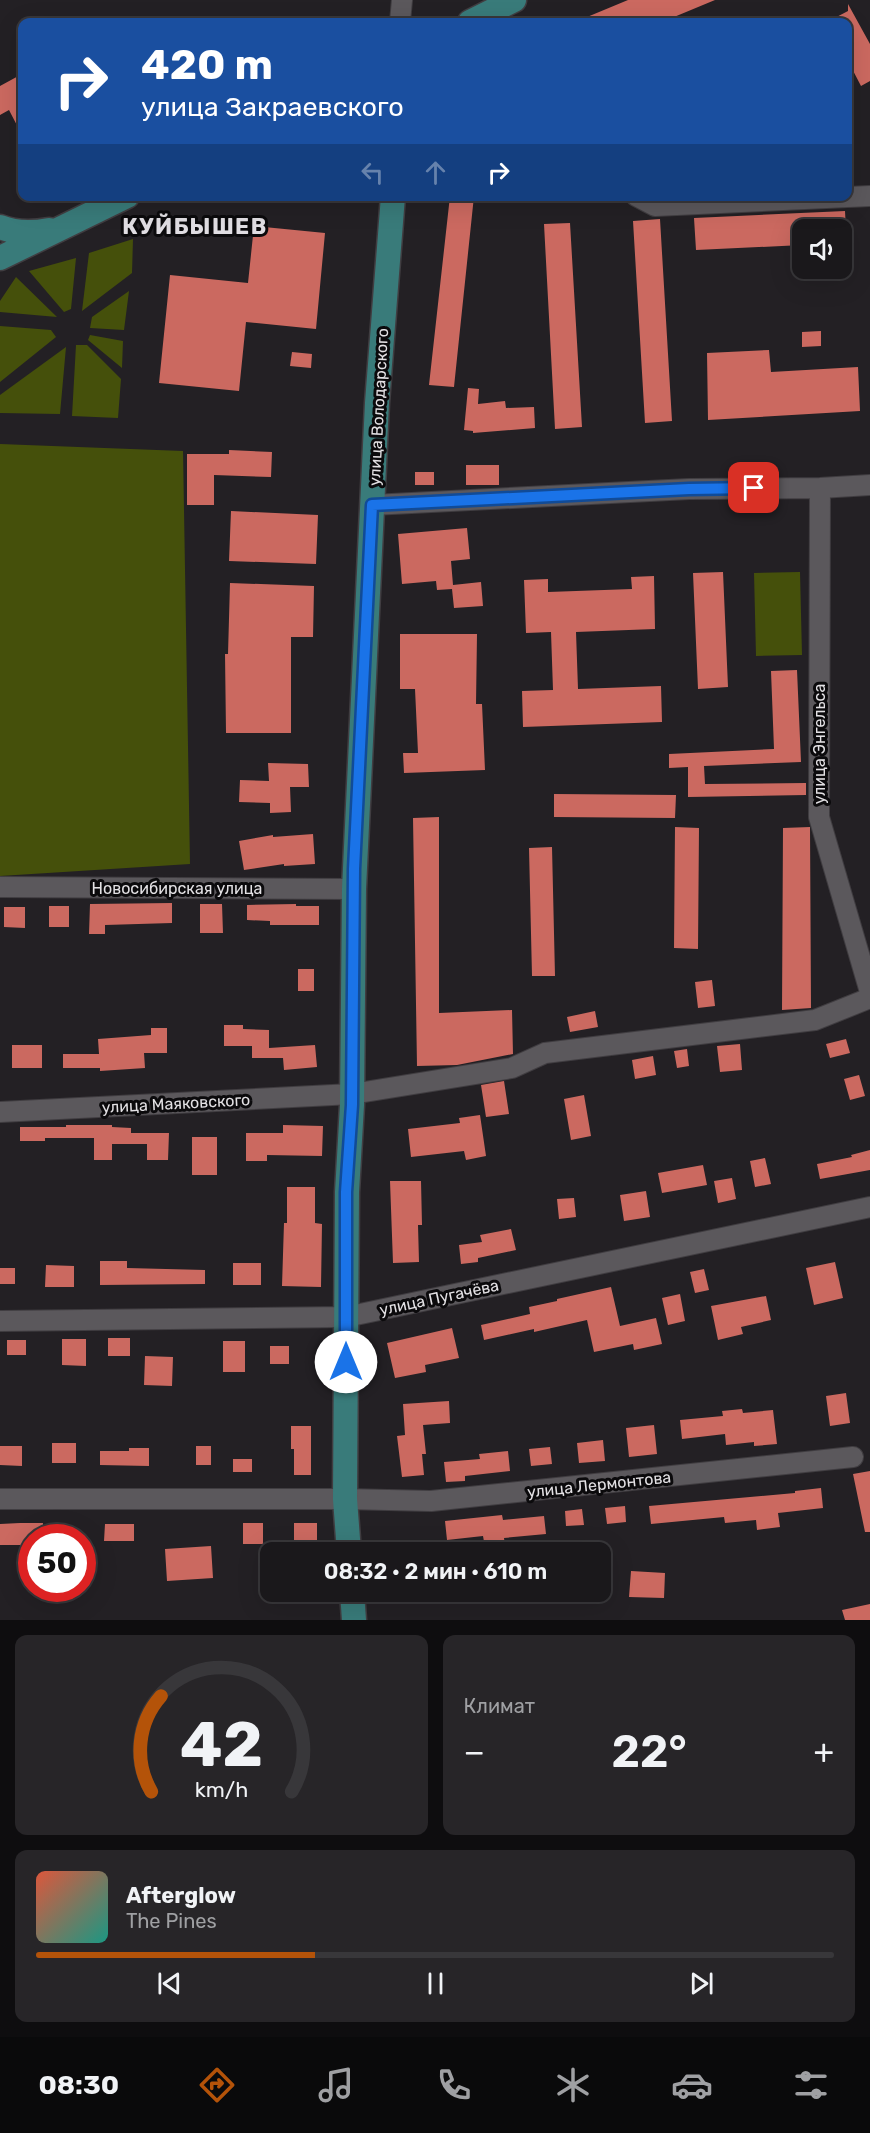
<!DOCTYPE html>
<html lang="ru">
<meta charset="utf-8">
<style>
:root{--surface:#1a181b;--page:#272528;--text:#f1f3f6;--muted:#9fa0a3;--line:#38373a;--accent:#b45309}
body{margin:0;font-family:Rubik,sans-serif;background:var(--page);color:var(--text);height:100vh;display:flex;flex-direction:column;font-size:22px;white-space:nowrap}
*{box-sizing:border-box;margin:0}
p{font-size:20px;color:var(--muted)}
.icon{flex:none;width:33px;height:33px;fill:none;stroke:currentColor;stroke-width:2;stroke-linecap:round;stroke-linejoin:round}
.map{position:relative;height:1620px;overflow:hidden}
.side{display:flex;flex-direction:column;gap:15px;padding:15px;background:#0e0d0f;flex:1}
.side>*{flex:none}
.hud{position:absolute;left:18px;top:18px;width:834px;height:183px;border-radius:12px;box-shadow:0 6px 24px #0002,0 0 0 2px var(--line);background:#1a4fa0;color:#fff;overflow:hidden}
.tools{position:absolute;left:792px;top:219px;display:grid;gap:12px}
.tools a{display:grid;place-items:center;width:60px;height:60px;border-radius:12px;background:var(--surface);box-shadow:0 6px 24px #0002,0 0 0 2px var(--line);font-size:30px}
.speed{position:absolute;left:18px;top:1524px;display:flex;gap:12px;font-size:30px;font-weight:700;text-align:center}
.speed>*{display:grid;place-content:center;width:78px;height:78px;border-radius:50%;background:var(--surface);box-shadow:0 6px 24px #0002,0 0 0 2px var(--line);line-height:1}
.speed .limit{border:9px solid #d22;background:#fff;color:#111}
.pin{position:absolute;display:grid;place-items:center;width:51px;height:51px;color:#fff;margin:-26px;border-radius:12px;box-shadow:0 3px 9px #0006}
.me{position:absolute;width:66px;margin:-33px;rotate:0deg;stroke-linejoin:round;filter:drop-shadow(0 0 4px #0008)}
.turn{display:flex;align-items:center;gap:21px;height:126px;padding:0 24px;font-size:27px}
.turn .icon{width:78px;height:78px;stroke-width:2.5}
.turn b{display:block;font-size:42px;line-height:51px}
.lanes{display:flex;align-items:center;height:57px;padding:0 24px;background:#0003;justify-content:center;gap:30px;direction:ltr}
.lanes .off{opacity:.35}
.big{font-size:45px;font-weight:600;line-height:1.1}
.side .card{flex:1;display:flex;flex-direction:column;justify-content:center;gap:9px;min-width:0;padding:0 21px;border-radius:12px;background:var(--page)}
.side .dial{align-items:center;gap:0}
.dial svg{height:156px;overflow:visible;fill:none;stroke:var(--line);stroke-width:7;stroke-linecap:round;text-anchor:middle}
.dial text{fill:var(--text);stroke:none}
.song{display:flex;align-items:center;gap:18px}
.cover{width:72px;height:72px;border-radius:9px;background:linear-gradient(135deg,hsl(10 70% 55%),hsl(170 70% 35%))}
.played{height:6px;border-radius:3px;background:linear-gradient(90deg,var(--accent) 35%,var(--line) 35%)}
.keys{display:flex;justify-content:space-around;direction:ltr}
.heat{display:flex;justify-content:space-between;align-items:center;font-size:33px;direction:ltr}
.side .tiles{flex:1;display:grid;gap:15px;grid-template-columns:1fr 1fr}
.card:last-child{grid-column:span 2}
.trip{position:absolute;left:260px;top:1542px;width:351px;height:60px;border-radius:12px;background:var(--surface);box-shadow:0 6px 24px #0002,0 0 0 2px var(--line);font-weight:600;line-height:60px;text-align:center}
.menu{display:flex;height:96px;justify-content:space-around;align-items:center;background:#0a0a0b;color:var(--muted)}
.menu .icon{width:42px;height:42px}
.menu .current{color:var(--accent)}
.menu b{font-size:27px;color:var(--text)}
.map>svg:first-child{display:block}
</style>
<div class="map">
<svg width="870" height="1620" viewBox="0 0 870 1620">
<rect width="100%" height="100%" fill="#232024"/>
<path fill="#45500b" d="M133,239L132,273L82,311L89,253Z
M76,258L71,309L64,312L29,271Z
M16,277L57,317L0,312V301Z
M129,291L124,330L90,328L92,317Z
M0,326L51,330L56,337L0,382Z
M90,335L123,341L122,368L88,340Z
M76,345H87L121,379L118,418L72,416Z
M66,347L60,414L0,413V395Z
M0,444L183,451L190,864L0,876Z
M800,572L802,655L756,656L754,573Z"/>
<path fill="#cb6960" d="M628,0H715L662,22H575Z
M848,4L870,44V81L861,86L848,61V22H827L848,11Z
M22,74V135L9,110L0,115V86Z
M450,196H474L454,387L429,385Z
M845,211L846,230H802V245L696,250L694,218Z
M660,219L672,421L645,423L633,221Z
M570,223L582,427L555,429L544,224Z
M254,226L325,233L316,329L246,322L239,391L159,383L170,275L248,283Z
M821,331V346L802,347V332Z
M769,350L771,372L858,367L860,411L708,420L707,353Z
M292,352L312,354L311,368L290,366Z
M468,388L479,389L478,404L505,401L506,408L534,407L535,428L473,433V431L464,430Z
M229,450L272,452L271,477L214,475V505H187V454H229Z
M466,465H499V485H466Z
M415,472H434V485H415Z
M231,511L318,515L316,564L229,561Z
M467,528L470,559L451,561L453,585L481,582L483,606L454,608L452,589L437,590L436,581L402,584L398,534Z
M723,572L728,687L698,689L693,573Z
M654,576L655,629L576,632L578,689L661,686L662,722L523,727L522,691L553,690L551,632L526,633L524,580L548,579V592L632,589L631,577Z
M230,583L314,586L313,637H291V733H226L225,654H228Z
M400,634H477L476,704H482L485,770L404,773L403,753H418L415,689H400Z
M797,670L801,762L704,766L705,784L806,783V795L688,797V767L669,768V754L774,749L771,671Z
M268,763L308,764L309,787H290L291,812L270,813V803L239,802L240,780L269,781Z
M554,794L676,795L675,818L554,817Z
M439,817V1013L512,1010L513,1054L457,1065L417,1066L413,818Z
M675,827L699,828L698,949L674,948Z
M810,827L811,1008L782,1010L783,828Z
M313,834L315,864L284,866V864L244,870L239,841L273,835V837Z
M552,847L555,976H532L529,848Z
M172,903V923L105,925V934H89L90,904Z
M200,904H222L223,933H200Z
M296,904V906H319V925H270V921L247,920V905Z
M49,906H69V927H49Z
M4,907H25V928L4,927Z
M298,969H314V991H298Z
M712,980L715,1006L698,1008L695,982Z
M595,1011L598,1027L570,1032L567,1017Z
M224,1025H243V1029L269,1030V1048L315,1045L317,1067L284,1070L283,1058H252V1046H224Z
M151,1028H167V1053H144L145,1068L100,1071V1068H63V1054H99L98,1039L151,1035Z
M846,1039L850,1053L830,1058L826,1044Z
M740,1044L742,1070L720,1072L717,1046Z
M12,1045H42V1068H12Z
M687,1049L689,1066L677,1068L674,1051Z
M653,1056L656,1075L635,1079L632,1060Z
M859,1075L865,1096L850,1100L844,1079Z
M504,1081L509,1114L486,1117L481,1085Z
M584,1095L591,1136L571,1140L564,1099Z
M480,1115L486,1156L466,1160L464,1151L411,1157L408,1129L460,1123L459,1118Z
M66,1125H112V1127L131,1128V1133H169L168,1160H147V1144H112V1160H94V1138H45V1141H20V1127H66Z
M283,1125L323,1126L322,1156L267,1155V1161H246V1133H283Z
M192,1137H217V1175H192Z
M870,1150V1170L820,1179L817,1164L852,1157L851,1155Z
M765,1158L771,1184L755,1187L750,1161Z
M703,1165L707,1185L662,1193L658,1173Z
M732,1178L736,1199L718,1203L714,1181Z
M390,1181H421L422,1225H418L419,1262L393,1263Z
M287,1187H315V1223L322,1224L321,1287L282,1286L284,1223H287Z
M646,1191L650,1217L624,1221L620,1195Z
M574,1198L576,1217L559,1219L557,1199Z
M511,1229L516,1250L478,1258V1262L461,1264L459,1245L482,1242L480,1235Z
M100,1261H127V1268L205,1270V1284L100,1285Z
M835,1262L843,1298L814,1305L806,1268Z
M233,1263H261V1285H233Z
M46,1265L74,1266V1287H45Z
M0,1268H15V1284H0Z
M704,1269L709,1290L695,1293L690,1272Z
M611,1287L620,1326L656,1318L662,1344L634,1350L633,1344L594,1352L587,1320L534,1332V1329L484,1340L481,1325L530,1314L529,1307L557,1301V1299Z
M680,1294L685,1321L668,1325L662,1298Z
M766,1296L771,1320L741,1327L743,1334L718,1340L711,1306Z
M452,1328L459,1358L425,1365L426,1372L395,1378L387,1343Z
M108,1338H130V1356H108Z
M62,1339H86V1366L62,1365Z
M7,1340H26V1355H7Z
M223,1341H245V1372H223Z
M270,1346H289V1364H270Z
M145,1356L173,1357L172,1386L144,1385Z
M846,1393L850,1423L830,1426L826,1396Z
M449,1401L450,1423L423,1425L426,1454H422L424,1475L402,1477L397,1436L405,1435L403,1404Z
M742,1409L743,1413L773,1410L777,1444L754,1446V1442L726,1445L725,1434L682,1439L680,1420L723,1416L722,1411Z
M654,1425L657,1454L629,1457L626,1428Z
M291,1426H311V1475H294V1449H291Z
M603,1440L605,1461L579,1463L577,1443Z
M52,1443H76V1463H52Z
M0,1446H22V1466L0,1465Z
M196,1446H211V1465H196Z
M550,1447L552,1464L531,1466L529,1449Z
M129,1448H149V1466L100,1465V1451H129Z
M508,1451L510,1471L465,1476V1481L446,1482L444,1462L480,1459L479,1454Z
M233,1459H252V1472H233Z
M870,1471V1532H865L853,1474Z
M821,1488L823,1508L778,1513L780,1527L757,1530L756,1520L725,1523L724,1517L651,1524L649,1506L795,1493V1491Z
M625,1506L626,1522L607,1524L605,1508Z
M582,1509L584,1525L566,1526L565,1511Z
M502,1515L503,1520L544,1516L546,1534L504,1538L505,1545L485,1547L483,1536L447,1540L445,1521Z
M20,1523H43L42,1538H32V1549L20,1548V1545H0V1524Z
M243,1523H263V1544H243Z
M294,1523H317V1552H294Z
M105,1524H134V1541H104Z
M211,1546L213,1578L167,1581L165,1549Z
M631,1571L665,1573L664,1598L629,1597Z
M870,1604V1620H845L842,1610Z"/>
<g fill="none" stroke-linecap="round" stroke-linejoin="round">
<g stroke="#403d41" stroke-width="22">
<path id="minor" d="M400,22L402,0
M636,196L655,206L870,196
M820,488L819,817L870,992
M372,505L689,489L820,488L870,485
M0,887L354,889
M0,1112L352,1094L512,1068L545,1053L815,1020L870,998
M0,1321L346,1317L870,1207
M0,1499H345L431,1501L853,1457"/>
</g>
<g stroke="#403d41" stroke-width="27">
<path id="major" d="M470,22L514,0
M0,227C15,233 33,233 49,230
M0,258L127,196
M349,1552L345,1499L347,1192L352,1105L354,889L377,403L393,196
M352,1592L354,1620"/>
</g>
<use href="#minor" stroke="#5b585c" stroke-width="20"/>
<use href="#major" stroke="#397b7a" stroke-width="24"/>
</g>
<g fill="none" stroke-linecap="round" stroke-linejoin="round">
<g stroke="#114b97" stroke-width="15">
<path id="route" d="M346,1362V1192L352,1105L354,869L372,505L689,489L754,488"/>
</g>
<use href="#route" stroke="#1a73e8" stroke-width="10"/>
</g>
<g text-anchor="middle" stroke-width="6" stroke-linejoin="round" paint-order="stroke">
<g font-size="16" fill="#e3e1e4" stroke="#0b0a0c">
<text transform="translate(378 407) rotate(-87)" y="6">улица Володарского</text>
<text transform="translate(819 744) rotate(-90)" y="6">улица Энгельса</text>
<text x="177" y="894">Новосибирская улица</text>
<text transform="translate(176 1103) rotate(-3)" y="6">улица Маяковского</text>
<text transform="translate(439 1297) rotate(-12)" y="6">улица Пугачёва</text>
<text transform="translate(599 1484) rotate(-6)" y="6">улица Лермонтова</text>
</g>
<g font-size="22" font-weight="bold" letter-spacing="1.5" fill="#e0dde2" stroke="#0b0a0c">
<text x="195" y="234">КУЙБЫШЕВ</text>
</g>
</g>
</svg>
<div class="tools">
<a><svg class="icon" aria-label="sound" viewBox="0 0 24 24"><path d="M4 9h4l5-4v14l-5-4H4zM17 9q2 3 0 6"/></svg></a>
</div>
<div class="speed"><div class="limit">50</div></div>
<div class="pin" style="left:754px;top:488px;background:#d93025"><svg class="icon" aria-label="arrive" viewBox="0 0 24 24"><path d="M6 21V4h12l-3 4 3 4H6"/></svg></div>
<svg class="me" style="left:346px;top:1362px" viewBox="-20 -20 40 40"><circle r="19" fill="#fff"/><path d="M0-13L10 11 0 6-10 11z" fill="#1a73e8"/></svg>
<div class="trip">08:32 · 2 мин · 610 m</div>
<div class="hud">
<div class="turn"><svg class="icon" aria-label="right" viewBox="0 0 24 24"><path d="M7 20v-9h11M14 6l5 5-5 5"/></svg><div><b>420 m</b>улица Закраевского</div></div>
<div class="lanes"><svg class="icon off" aria-label="left" viewBox="0 0 24 24"><path d="M17 20v-9H6M10 6l-5 5 5 5"/></svg><svg class="icon off" aria-label="ahead" viewBox="0 0 24 24"><path d="M12 20V5M6 11l6-6 6 6"/></svg><svg class="icon" aria-label="right" viewBox="0 0 24 24"><path d="M7 20v-9h11M14 6l5 5-5 5"/></svg></div>
</div>
</div>
<section class="side">
<div class="tiles">
<div class="card dial"><svg viewBox="0 0 100 80">
<path d="M14 69A42 42 0 1 1 86 69"/>
<path d="M14 69A42 42 0 0 1 19 20" stroke="#b45309"/>
<text x="50" y="56" font-size="32" font-weight="700">42</text>
<text x="50" y="72" font-size="11">km/h</text>
</svg></div>
<div class="card"><p>Климат</p>
<div class="heat"><a>−</a><b class="big">22°</b><a>+</a></div>
</div>
<div class="card">
<div class="song"><i class="cover"></i><div><b>Afterglow</b><p>The Pines</p></div></div>
<div class="played"></div>
<div class="keys"><svg class="icon" aria-label="previous" viewBox="0 0 24 24"><path d="M18 5L8 12l10 7zM5 5v14"/></svg><svg class="icon" aria-label="pause" viewBox="0 0 24 24"><path d="M8 5v14M16 5v14"/></svg><svg class="icon" aria-label="next" viewBox="0 0 24 24"><path d="M6 5l10 7-10 7zM19 5v14"/></svg></div>
</div>
</div>
</section>
<nav class="menu">
<b>08:30</b>
<svg class="icon current" aria-label="directions" viewBox="0 0 24 24"><path d="M12 3l9 9-9 9-9-9zM9 14v-3h6M13 9l2 2-2 2"/></svg>
<svg class="icon" aria-label="music" viewBox="0 0 24 24"><path d="M9 18V5l10-2v13"/><circle cx="6" cy="18" r="3"/><circle cx="16" cy="16" r="3"/></svg>
<svg class="icon" aria-label="phone" viewBox="0 0 24 24"><path d="M5 4h4l2 5-3 2q2 4 5 5l2-3 5 2v4C11 20 4 13 5 4z"/></svg>
<svg class="icon" aria-label="climate" viewBox="0 0 24 24"><path d="M12 3v18M4 7l16 10M4 17L20 7"/></svg>
<svg class="icon" aria-label="car" viewBox="0 0 24 24"><path d="M5 17H2v-5l4-1 3-4h7l3 4 3 1v5h-3M9 17h6M6 11h13"/><circle cx="7" cy="17" r="2"/><circle cx="17" cy="17" r="2"/></svg>
<svg class="icon" aria-label="filters" viewBox="0 0 24 24"><path d="M4 7h16M4 17h16"/><circle cx="9" cy="7" r="2"/><circle cx="15" cy="17" r="2"/></svg>
</nav>
